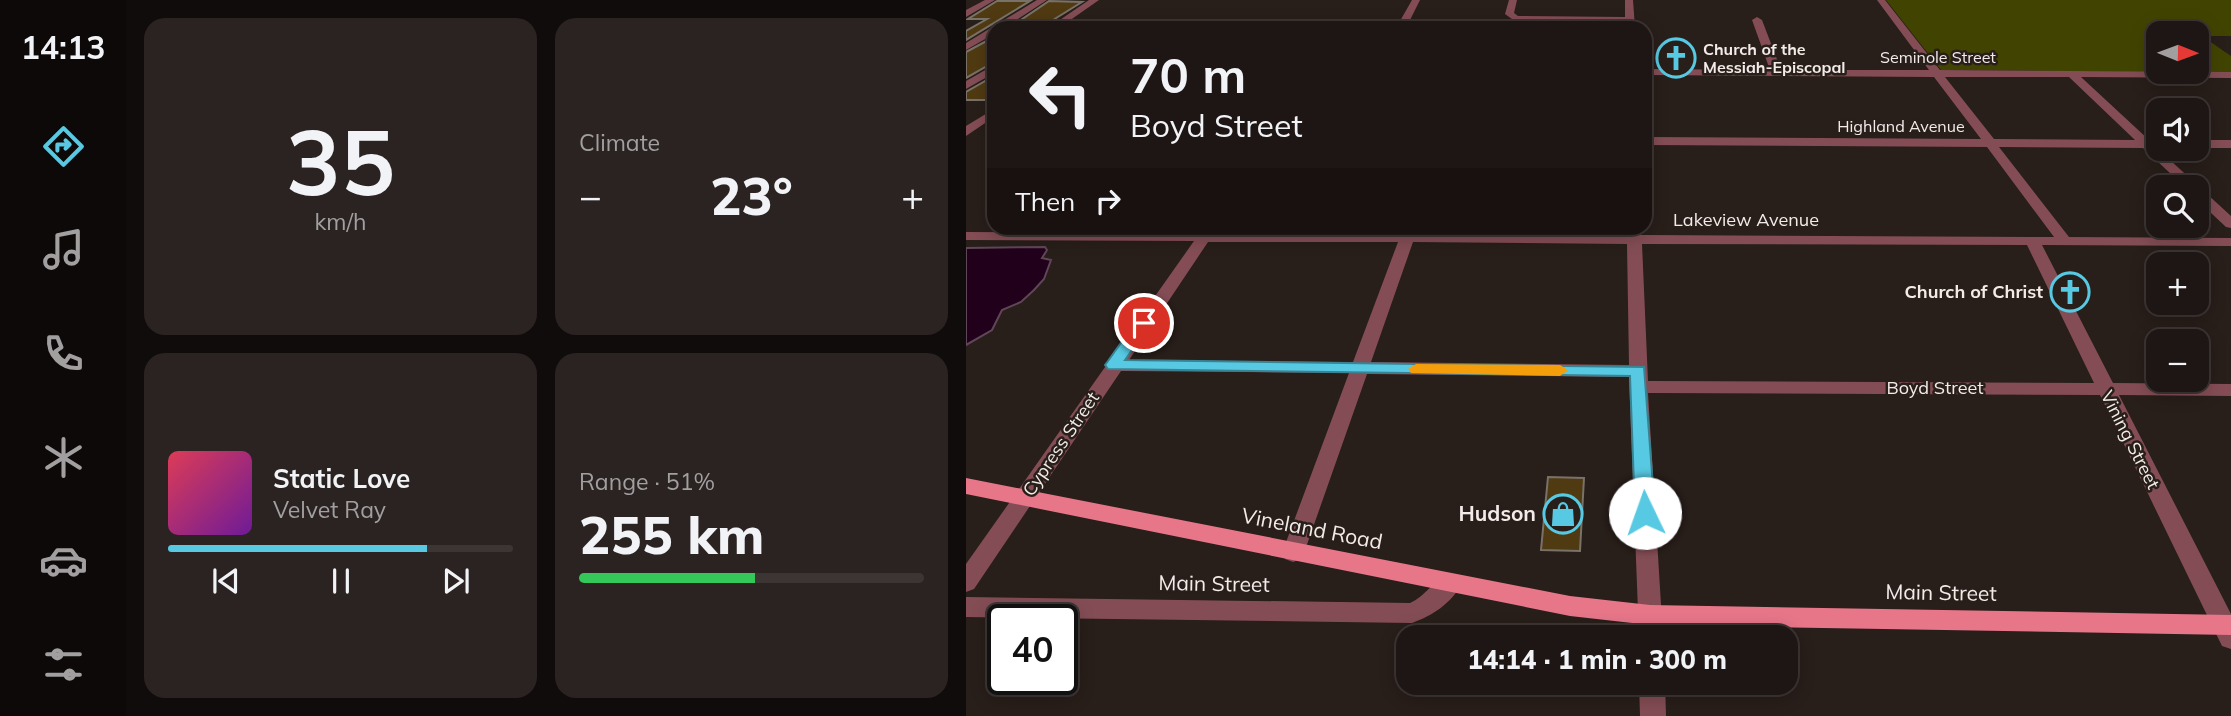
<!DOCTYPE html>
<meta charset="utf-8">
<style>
:root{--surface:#1e1614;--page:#2b2322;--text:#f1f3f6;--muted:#a19fa0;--line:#3c3534;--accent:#57c9e2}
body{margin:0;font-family:Mulish,sans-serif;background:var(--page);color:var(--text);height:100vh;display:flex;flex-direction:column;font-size:26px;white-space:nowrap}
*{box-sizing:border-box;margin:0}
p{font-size:23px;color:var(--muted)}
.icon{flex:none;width:38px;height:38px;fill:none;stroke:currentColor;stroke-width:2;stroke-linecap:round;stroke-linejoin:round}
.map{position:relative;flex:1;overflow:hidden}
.panel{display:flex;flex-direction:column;gap:18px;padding:18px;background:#100c0b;width:840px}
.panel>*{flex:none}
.banner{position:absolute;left:21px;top:21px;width:665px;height:214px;border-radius:21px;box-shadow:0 4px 18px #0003,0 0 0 2px var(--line);background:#1e1614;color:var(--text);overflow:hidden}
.needle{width:46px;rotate:91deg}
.fabs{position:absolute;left:1180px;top:21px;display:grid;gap:14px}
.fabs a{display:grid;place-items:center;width:63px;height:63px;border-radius:14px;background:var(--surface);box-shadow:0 4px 18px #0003,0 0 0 2px var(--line);font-size:35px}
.speed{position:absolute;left:21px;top:604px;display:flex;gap:14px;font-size:35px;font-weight:700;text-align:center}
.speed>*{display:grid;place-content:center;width:91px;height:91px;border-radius:50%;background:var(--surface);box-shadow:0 4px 18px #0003,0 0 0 2px var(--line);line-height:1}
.speed .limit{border:4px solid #111;border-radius:10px;background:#fff;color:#111}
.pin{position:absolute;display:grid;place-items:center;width:60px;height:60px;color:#fff;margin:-30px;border:4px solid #fff;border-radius:50%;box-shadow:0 2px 7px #0007}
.me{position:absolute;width:77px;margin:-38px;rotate:357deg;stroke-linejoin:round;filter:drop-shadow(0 0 5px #0008)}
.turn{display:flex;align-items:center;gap:24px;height:147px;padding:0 28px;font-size:32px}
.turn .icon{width:91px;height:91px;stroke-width:2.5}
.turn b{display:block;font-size:49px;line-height:60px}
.then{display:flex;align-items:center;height:66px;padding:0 28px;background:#0003;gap:14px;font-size:26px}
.big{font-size:52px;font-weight:800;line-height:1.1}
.panel .card{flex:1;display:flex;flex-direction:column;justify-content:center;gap:10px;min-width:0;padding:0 24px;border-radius:21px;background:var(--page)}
.panel .dial{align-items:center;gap:0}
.dial b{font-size:91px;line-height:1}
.song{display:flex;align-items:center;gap:21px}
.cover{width:84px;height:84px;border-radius:10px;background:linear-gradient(135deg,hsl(350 70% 55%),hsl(280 70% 35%))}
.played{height:7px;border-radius:4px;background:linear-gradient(90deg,var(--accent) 75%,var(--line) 75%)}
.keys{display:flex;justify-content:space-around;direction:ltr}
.heat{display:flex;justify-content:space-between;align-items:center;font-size:38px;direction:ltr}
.charge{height:10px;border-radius:5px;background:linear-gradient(90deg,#34c759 51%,var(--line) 0)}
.panel .tiles{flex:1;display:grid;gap:18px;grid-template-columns:repeat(2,1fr)}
.trip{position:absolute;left:430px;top:625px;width:402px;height:70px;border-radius:21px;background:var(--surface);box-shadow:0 4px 18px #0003,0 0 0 2px var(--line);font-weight:800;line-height:70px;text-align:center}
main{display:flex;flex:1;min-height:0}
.tab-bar{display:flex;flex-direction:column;width:126px;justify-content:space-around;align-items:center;background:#0c0908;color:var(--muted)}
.tab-bar .icon{width:49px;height:49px}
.tab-bar .active{color:var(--accent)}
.tab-bar b{font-size:32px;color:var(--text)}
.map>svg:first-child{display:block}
</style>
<main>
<nav class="tab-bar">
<b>14:13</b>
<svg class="icon active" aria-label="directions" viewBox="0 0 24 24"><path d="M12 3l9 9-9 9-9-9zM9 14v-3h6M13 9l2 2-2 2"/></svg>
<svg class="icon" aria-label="music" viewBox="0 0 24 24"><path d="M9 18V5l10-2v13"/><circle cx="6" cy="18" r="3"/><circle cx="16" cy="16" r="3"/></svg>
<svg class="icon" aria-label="phone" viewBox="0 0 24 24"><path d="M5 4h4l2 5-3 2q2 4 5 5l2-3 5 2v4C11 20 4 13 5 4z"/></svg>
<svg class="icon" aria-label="climate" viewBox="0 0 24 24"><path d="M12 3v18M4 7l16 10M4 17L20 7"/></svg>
<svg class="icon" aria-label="car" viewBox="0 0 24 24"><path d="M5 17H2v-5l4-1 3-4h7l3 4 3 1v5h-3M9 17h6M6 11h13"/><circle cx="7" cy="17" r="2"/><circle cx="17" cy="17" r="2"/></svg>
<svg class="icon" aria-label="filters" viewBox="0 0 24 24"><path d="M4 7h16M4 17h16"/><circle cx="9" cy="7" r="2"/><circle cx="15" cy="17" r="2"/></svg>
</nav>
<section class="panel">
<div class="tiles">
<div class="card dial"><b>35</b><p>km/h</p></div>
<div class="card"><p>Climate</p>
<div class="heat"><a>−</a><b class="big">23°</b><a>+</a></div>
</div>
<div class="card">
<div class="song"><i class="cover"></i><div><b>Static Love</b><p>Velvet Ray</p></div></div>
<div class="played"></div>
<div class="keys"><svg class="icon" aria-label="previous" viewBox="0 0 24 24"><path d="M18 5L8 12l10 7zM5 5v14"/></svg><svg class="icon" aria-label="pause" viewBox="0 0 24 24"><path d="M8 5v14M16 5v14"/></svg><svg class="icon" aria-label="next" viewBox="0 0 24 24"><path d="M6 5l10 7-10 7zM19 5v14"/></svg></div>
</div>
<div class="card"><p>Range · 51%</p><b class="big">255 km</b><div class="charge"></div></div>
</div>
</section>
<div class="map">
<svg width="1265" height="716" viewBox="0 0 1265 716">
<rect width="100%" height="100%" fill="#281e1a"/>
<path fill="#414400" d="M920,0H1265V36H1236L1265,56V72H1203H1230V33H1192V72L975,70Z"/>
<path fill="#21001b" stroke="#604658" stroke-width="2" d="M79,247L81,250L76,258L85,260L78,279L68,290L55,302L36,310L26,330L0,345V248Z"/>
<path fill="#503a12" stroke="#797268" stroke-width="2" d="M31,1H64L0,40V31L21,19H2Z
M83,1L116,2L74,28H43Z
M28,37V62L0,78V52Z
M28,76V100H0V92Z
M582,477L618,478L614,551L575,550Z"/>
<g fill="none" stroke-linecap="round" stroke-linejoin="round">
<path fill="#844d55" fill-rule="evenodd" d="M19,0H29L0,17V10Z
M71,0H81L38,28H28V34L0,50V43Z
M123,0H133L93,28H82Z
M446,0H454L440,28H430Z
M543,0H551L548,13L552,16L659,17V0H667L669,28H659V23L550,22L539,14Z
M911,0H919L974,70L1265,72V78L1115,77L1183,140H1192V149L1265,216V228L1260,227L1230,199V187H1219L1177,148L1033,147L1103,237L1265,238V246L1076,245L1147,383L1265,384V396L1153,395L1265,614V649L1256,646L1134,395L682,393L697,637H673L663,377L401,374L338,553L335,559L327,562L319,559L316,553L383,373L155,371L8,589L0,592V564L228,241L0,240V232L661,235V228H675V235L1088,237L1021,147L679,145V137L1015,139L968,77L679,75V69L804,70L786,20L791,17L796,20L815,70H963ZM979,77H1103L1169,140L1028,139ZM242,242H432L387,362L163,360ZM447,242L661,244L663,365L405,362ZM676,244L1061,245L1128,383L682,381Z
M28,65V73L0,89V81Z
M28,109V117L0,136V126Z
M1230,140H1265V148H1230Z
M484,573L492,576L496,583C486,603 466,616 446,623L0,617V597L444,603C460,596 468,579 484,573Z
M673,682H699L700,716H674Z"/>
<path fill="#e77689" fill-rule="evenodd" d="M0,478L604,596L684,605L1265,615V635L684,625L604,616L0,494Z"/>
</g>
<path fill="#57c9e2" stroke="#398393" stroke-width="2" d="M178,318L185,323L159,360L678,367L689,513L686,519L679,521L672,519L669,513L664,376L142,369L139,365L142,361L172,319Z"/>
<path fill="#f59e0b" d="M450,364L594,365L602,370L594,376L445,373L442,369Z"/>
<defs>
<g id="church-ring" transform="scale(2.0125)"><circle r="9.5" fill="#281e1a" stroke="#57c9e2" stroke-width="1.5"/><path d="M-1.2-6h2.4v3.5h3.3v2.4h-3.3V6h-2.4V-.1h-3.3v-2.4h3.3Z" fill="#57c9e2"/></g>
<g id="shop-ring" transform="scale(2.0125)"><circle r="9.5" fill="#281e1a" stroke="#57c9e2" stroke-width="1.5"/><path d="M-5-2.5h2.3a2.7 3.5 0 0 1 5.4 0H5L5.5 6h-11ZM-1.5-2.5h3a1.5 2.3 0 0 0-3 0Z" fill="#57c9e2"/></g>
</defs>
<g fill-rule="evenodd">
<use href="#church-ring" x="710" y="58"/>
<use href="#church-ring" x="1104" y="292"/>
<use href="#shop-ring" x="597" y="514"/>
</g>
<g text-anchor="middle" stroke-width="5" stroke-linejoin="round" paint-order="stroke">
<g font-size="16" font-weight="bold" fill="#f2ebe8" stroke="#281e1a" text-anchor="start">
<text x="737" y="55">Church of the<tspan x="737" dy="18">Messiah-Episcopal</tspan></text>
</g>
<g font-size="16" fill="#f2ebe8" stroke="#281e1a">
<text x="972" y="63">Seminole Street</text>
<text x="935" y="132">Highland Avenue</text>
</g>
<g font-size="18" fill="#f2ebe8" stroke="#281e1a">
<text x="780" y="226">Lakeview Avenue</text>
<text x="969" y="394">Boyd Street</text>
<text transform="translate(1164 440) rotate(63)" y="6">Vining Street</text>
<text transform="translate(95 444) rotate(-56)" y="6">Cypress Street</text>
</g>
<g font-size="18" font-weight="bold" fill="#f2ebe8" stroke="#281e1a" text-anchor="end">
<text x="1077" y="298">Church of Christ</text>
</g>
<g font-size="21" font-weight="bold" fill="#f2ebe8" stroke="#281e1a" text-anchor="end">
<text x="570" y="521">Hudson</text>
</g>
<g font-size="21" fill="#f2ebe8" stroke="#281e1a">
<text transform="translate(346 529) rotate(11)" y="7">Vineland Road</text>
<text transform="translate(248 584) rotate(1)" y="7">Main Street</text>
<text transform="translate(975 593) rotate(1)" y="7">Main Street</text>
</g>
</g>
</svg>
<div class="fabs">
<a><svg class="needle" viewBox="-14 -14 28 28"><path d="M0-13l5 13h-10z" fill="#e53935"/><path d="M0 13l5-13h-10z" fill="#a19fa0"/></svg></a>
<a><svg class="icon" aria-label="sound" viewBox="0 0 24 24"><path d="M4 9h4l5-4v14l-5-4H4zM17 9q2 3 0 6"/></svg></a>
<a><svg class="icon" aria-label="search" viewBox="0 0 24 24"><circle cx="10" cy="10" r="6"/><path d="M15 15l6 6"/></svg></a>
<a>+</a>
<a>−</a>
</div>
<div class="speed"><div class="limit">40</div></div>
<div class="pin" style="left:178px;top:323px;background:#d93025"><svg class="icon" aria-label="arrive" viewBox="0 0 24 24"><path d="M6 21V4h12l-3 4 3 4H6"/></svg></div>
<svg class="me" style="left:679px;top:513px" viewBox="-20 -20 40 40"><circle r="19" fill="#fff"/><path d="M0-13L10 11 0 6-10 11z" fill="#57c9e2"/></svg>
<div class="trip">14:14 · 1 min · 300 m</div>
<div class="banner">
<div class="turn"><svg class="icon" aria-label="left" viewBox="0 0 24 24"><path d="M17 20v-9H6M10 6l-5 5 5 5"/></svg><div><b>70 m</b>Boyd Street</div></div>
<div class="then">Then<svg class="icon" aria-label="right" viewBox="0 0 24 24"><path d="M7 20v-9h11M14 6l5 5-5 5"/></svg></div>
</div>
</div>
</main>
